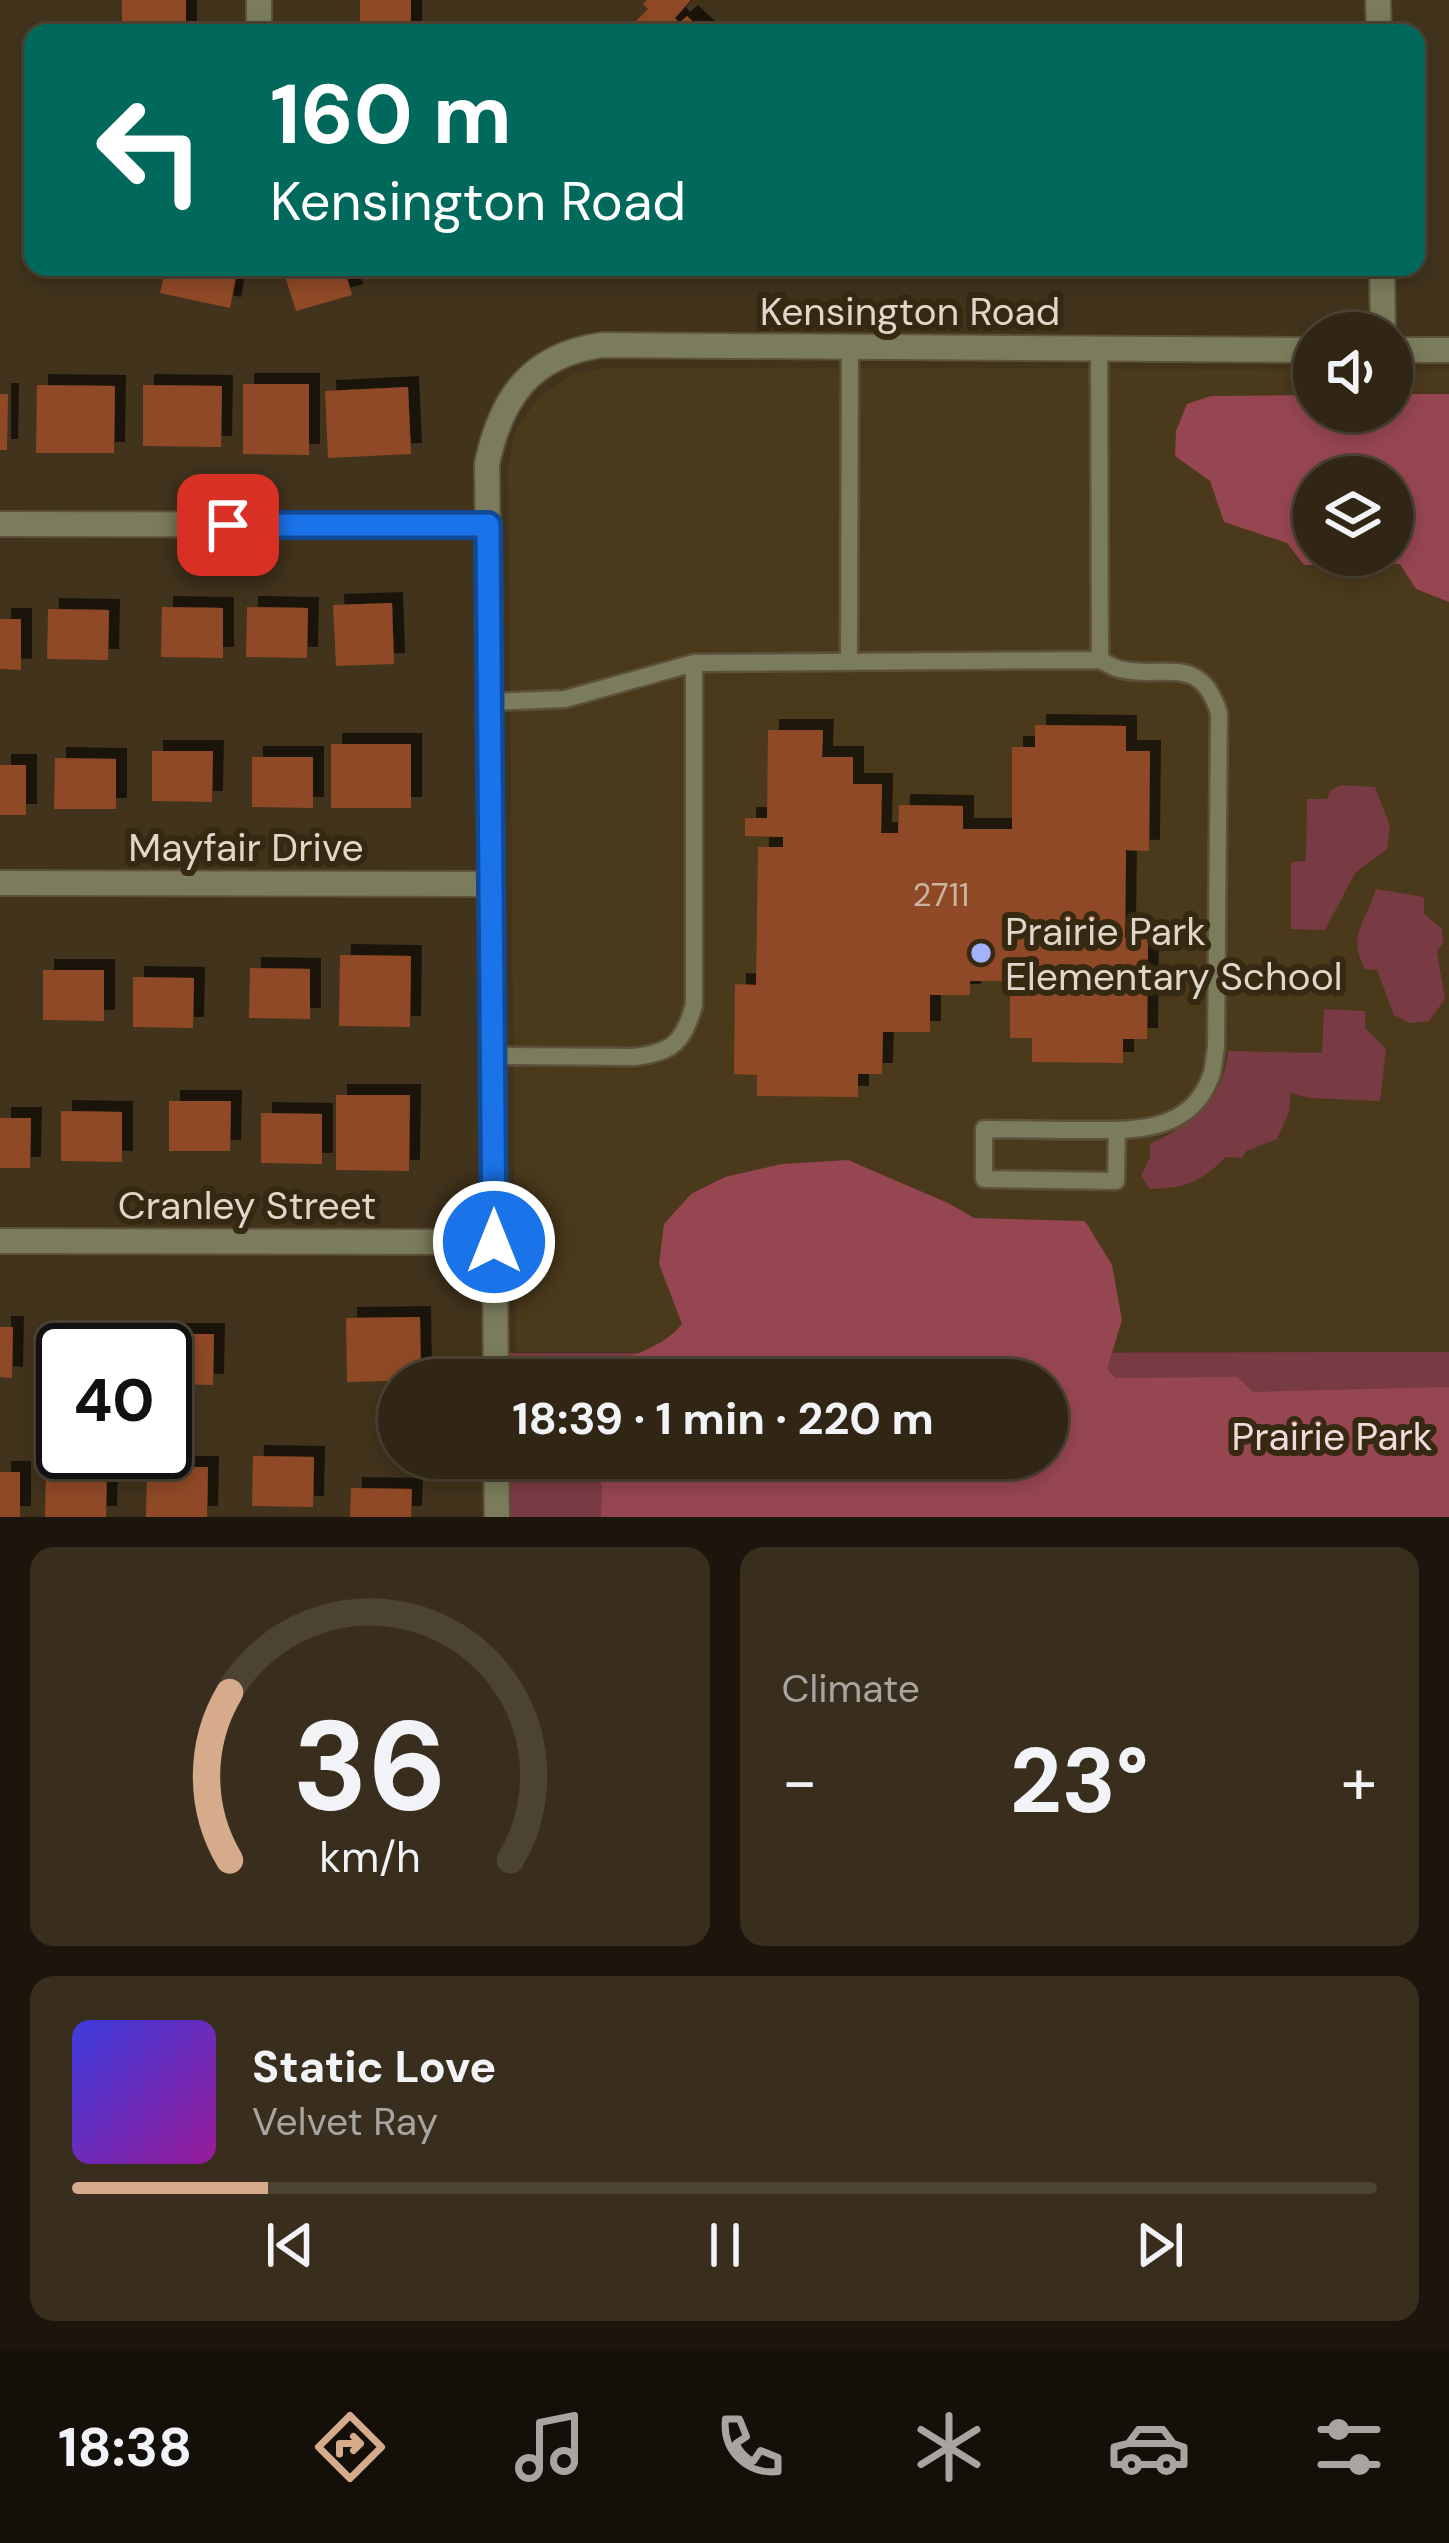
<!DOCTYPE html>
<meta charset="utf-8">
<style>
:root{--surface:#312615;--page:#392e1e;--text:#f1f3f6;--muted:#a8a5a0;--line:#4c4334;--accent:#d6ab8b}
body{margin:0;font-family:"DM Sans",sans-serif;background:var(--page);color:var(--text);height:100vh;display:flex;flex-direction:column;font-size:45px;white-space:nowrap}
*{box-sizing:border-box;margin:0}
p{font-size:39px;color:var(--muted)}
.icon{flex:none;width:66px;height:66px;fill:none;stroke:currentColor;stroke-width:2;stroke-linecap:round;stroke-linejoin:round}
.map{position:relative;height:1517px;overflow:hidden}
.details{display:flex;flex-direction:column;gap:30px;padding:30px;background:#1b150c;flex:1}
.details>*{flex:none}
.banner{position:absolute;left:24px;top:24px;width:1401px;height:252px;border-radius:24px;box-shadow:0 6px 18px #0003,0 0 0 3px var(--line);background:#00695c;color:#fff;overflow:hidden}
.fabs{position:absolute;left:1293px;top:312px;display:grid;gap:24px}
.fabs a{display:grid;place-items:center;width:120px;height:120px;border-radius:50%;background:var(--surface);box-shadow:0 6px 18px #0003,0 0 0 3px var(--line);font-size:60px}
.speed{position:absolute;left:36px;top:1323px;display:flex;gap:24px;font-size:60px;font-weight:700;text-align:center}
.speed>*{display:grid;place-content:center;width:156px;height:156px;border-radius:50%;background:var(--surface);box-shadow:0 6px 18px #0003,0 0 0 3px var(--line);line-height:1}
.speed .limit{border:6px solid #111;border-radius:18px;background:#fff;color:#111}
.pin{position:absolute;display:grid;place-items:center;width:102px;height:102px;color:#fff;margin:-51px;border-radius:24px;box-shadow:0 6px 18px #0006}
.me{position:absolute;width:132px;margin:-66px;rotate:0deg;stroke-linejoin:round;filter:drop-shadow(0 0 9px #0008)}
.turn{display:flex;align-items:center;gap:42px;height:252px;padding:0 48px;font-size:54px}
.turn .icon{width:156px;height:156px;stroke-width:2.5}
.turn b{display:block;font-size:84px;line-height:102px}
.big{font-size:90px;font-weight:700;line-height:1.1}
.details .card{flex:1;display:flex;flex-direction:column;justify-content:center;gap:18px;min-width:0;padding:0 42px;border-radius:24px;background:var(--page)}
.details .dial{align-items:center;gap:0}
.dial svg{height:312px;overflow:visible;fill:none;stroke:var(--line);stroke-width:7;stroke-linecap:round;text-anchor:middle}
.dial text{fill:var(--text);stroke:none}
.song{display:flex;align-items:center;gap:36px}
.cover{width:144px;height:144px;border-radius:18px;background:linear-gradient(135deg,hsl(240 70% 55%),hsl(300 70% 35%))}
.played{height:12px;border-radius:6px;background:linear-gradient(90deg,var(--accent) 15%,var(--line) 15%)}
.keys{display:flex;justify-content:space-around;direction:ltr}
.heat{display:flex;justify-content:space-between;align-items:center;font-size:66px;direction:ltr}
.details .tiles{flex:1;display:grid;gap:30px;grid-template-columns:1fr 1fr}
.card:last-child{grid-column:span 2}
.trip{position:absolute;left:378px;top:1359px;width:690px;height:120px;border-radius:60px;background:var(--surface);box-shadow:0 6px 18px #0003,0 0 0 3px var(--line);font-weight:700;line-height:120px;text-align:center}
.menu{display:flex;height:192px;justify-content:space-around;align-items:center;background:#140f08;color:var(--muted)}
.menu .icon{width:84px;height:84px}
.menu .on{color:var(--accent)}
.menu b{font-size:54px;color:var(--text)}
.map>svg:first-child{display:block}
</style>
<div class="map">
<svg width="1449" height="1517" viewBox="0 0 1449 1517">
<defs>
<filter id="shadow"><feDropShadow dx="11" dy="-11" stdDeviation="0" flood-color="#0009"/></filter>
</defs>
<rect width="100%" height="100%" fill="#41331c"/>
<path fill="#4a391b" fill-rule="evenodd" d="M606,368L1314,369V411H1392V369H1449V1352H516L508,468L515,431L538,398L573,374ZM1314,477H1392V555H1314Z"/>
<path fill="#793b43" d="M1341,785L1375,787L1390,826L1387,849L1355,873L1325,930L1291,929V862L1306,861L1307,799H1327L1331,790Z
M1376,889L1424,897V914L1442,929L1443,943L1437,952L1445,999L1429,1021L1409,1023L1394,1015L1377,970L1365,969C1346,934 1367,921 1376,889Z
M1324,1009L1365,1011V1028L1386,1049L1380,1101L1310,1098L1291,1093L1289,1112L1277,1139L1246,1151L1242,1158L1226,1157C1198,1184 1188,1187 1150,1189L1141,1176L1150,1157V1144C1192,1125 1224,1100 1228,1051L1322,1053Z
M1449,1352V1517H497L496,1458H1047V1380H496L495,1353Z"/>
<path fill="#964651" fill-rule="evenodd" d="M1392,394H1449V602L1416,589L1400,564L1304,565L1287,543L1224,522L1210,481L1175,456L1176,431L1187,404L1211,396L1314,395V411H1392ZM1314,477H1392V555H1314Z
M848,1160L948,1203L974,1218L1085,1221L1112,1265L1122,1320L1107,1369L1115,1378L1237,1377L1253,1392L1449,1387V1517H601L602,1486L590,1458H1047V1380H591C619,1353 657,1355 682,1324L659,1264L664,1224L691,1194L725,1177L782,1164Z"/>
<path fill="#8f4925" filter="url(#shadow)" d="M122,0H186V33H122Z
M360,0H411V33H360Z
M647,0H691L675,18L679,23L687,16L705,33H624L648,9L643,4Z
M166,267H238L230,308L160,293Z
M282,267H344L352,295L296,311Z
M243,384H309V455L243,454Z
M37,385L115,386L114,453H36Z
M143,385L222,386L221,447L143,446Z
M408,387L411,454L328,458L325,391Z
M0,394H8L7,450H0Z
M392,603L394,664L336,666L333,605Z
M162,607L223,608V658L161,657Z
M247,607L308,608L307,658L246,657Z
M48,609L109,610L108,660L47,659Z
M0,619H21V670L0,669Z
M1035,725L1126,726V751H1150L1149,851L1126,850L1125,938H1148L1147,1039H1123V1063L1032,1062V1038H1010V981H970V995H930V1032H883L882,1074H858V1097L757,1096V1075L734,1074L735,984L756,985L758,847H783V837L745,836V818H767L768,730H823L822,757H853V784H882L881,833H898L899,805L963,806V829H1012V747H1035Z
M331,744H411V808H331Z
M152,751H213L212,802L152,801Z
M252,757H313V808L252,807Z
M55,758L116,759V809H54Z
M0,765H26V815H0Z
M340,955L411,956L410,1027L339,1026Z
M250,968L310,969V1019L249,1018Z
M43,970H104V1021L43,1020Z
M133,977L194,978L193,1028L133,1027Z
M336,1095H410L409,1171L336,1170Z
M169,1101H231L230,1151H169Z
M61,1111L122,1112V1162L61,1161Z
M261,1113L322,1114V1164L261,1163Z
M0,1118H31L30,1168H0Z
M420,1317L421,1380L347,1382L346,1318Z
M0,1327H13L12,1378L0,1377Z
M153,1334H214L213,1385L165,1384V1350H153Z
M52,1338L113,1339V1350H63V1388H51Z
M253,1456L314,1457L313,1507L252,1506Z
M46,1467H107L106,1517H45Z
M147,1467H208L207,1517H146Z
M0,1472H20V1517H0Z
M351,1488L412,1489L411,1517H350Z"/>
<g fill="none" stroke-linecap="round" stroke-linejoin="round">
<g stroke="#5d513b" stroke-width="21">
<path id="service" d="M1100,660C1107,663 1112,667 1119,669C1164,680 1200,652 1219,713L1216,1048C1214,1057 1214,1068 1211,1076C1190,1135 1130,1130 1080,1130C1048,1130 1016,1129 984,1129V1179L1116,1181L1117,1130
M849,662L850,347
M489,702L565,699L694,663L1100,660L1099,348
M493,1056L634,1057C673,1052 683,1043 694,1005V663"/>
</g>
<g stroke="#5d513b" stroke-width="28">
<path id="minor" d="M259,0V33
M1392,350H1449
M0,883L491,884
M0,1241L494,1242"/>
</g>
<g stroke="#5d513b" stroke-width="28">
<path id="tertiary" d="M1378,0L1379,33
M1382,267L1383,333
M0,524L487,525
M496,1380L487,464C501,397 531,355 602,345L1314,350
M496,1458L497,1517"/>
</g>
<use href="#service" stroke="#7a7c5b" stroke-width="16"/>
<use href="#minor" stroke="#7a7c5b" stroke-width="24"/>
<use href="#tertiary" stroke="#7a7c5b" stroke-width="24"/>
</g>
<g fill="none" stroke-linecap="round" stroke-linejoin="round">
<g stroke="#114b97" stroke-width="30">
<path id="route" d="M228,525H488L494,1242"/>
</g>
<use href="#route" stroke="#1a73e8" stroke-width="21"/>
</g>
<circle fill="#a3b2fc" stroke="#362912" stroke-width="4.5" cx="981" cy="953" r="12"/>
<g text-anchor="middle" stroke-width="12" stroke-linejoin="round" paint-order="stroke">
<g font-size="33" fill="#cbb4a0">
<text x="941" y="906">2711</text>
</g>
<g font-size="39" fill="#dfd7c9" stroke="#362912">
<text x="910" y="325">Kensington Road</text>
<text x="246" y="861">Mayfair Drive</text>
<text x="247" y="1219">Cranley Street</text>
</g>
<g font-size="39" fill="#dfd7c9" stroke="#362912" text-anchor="start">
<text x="1005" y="945">Prairie Park<tspan x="1005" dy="45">Elementary School</tspan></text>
</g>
<g font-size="39" fill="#f3dadc" stroke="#362912">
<text x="1332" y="1450">Prairie Park</text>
</g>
</g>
</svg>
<div class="fabs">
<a><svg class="icon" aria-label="sound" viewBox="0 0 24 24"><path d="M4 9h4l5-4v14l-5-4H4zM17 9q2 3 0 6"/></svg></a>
<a><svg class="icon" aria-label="layers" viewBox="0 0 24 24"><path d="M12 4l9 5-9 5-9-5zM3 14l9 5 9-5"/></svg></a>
</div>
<div class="speed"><div class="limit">40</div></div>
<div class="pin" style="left:228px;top:525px;background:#d93025"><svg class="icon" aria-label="arrive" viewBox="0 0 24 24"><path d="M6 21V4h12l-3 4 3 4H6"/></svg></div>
<svg class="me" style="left:494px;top:1242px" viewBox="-20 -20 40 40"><circle r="17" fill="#1a73e8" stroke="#fff" stroke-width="3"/><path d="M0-11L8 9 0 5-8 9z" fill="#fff"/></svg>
<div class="trip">18:39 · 1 min · 220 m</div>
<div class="banner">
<div class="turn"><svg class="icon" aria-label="left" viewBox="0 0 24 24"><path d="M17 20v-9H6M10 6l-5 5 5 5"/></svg><div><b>160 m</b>Kensington Road</div></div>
</div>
</div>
<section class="details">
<div class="tiles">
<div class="card dial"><svg viewBox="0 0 100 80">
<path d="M14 69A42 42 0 1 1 86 69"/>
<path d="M14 69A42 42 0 0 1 14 26" stroke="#d6ab8b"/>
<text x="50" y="56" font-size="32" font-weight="700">36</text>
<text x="50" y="72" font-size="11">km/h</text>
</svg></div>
<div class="card"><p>Climate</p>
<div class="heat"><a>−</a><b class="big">23°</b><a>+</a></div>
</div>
<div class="card">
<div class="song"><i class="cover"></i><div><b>Static Love</b><p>Velvet Ray</p></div></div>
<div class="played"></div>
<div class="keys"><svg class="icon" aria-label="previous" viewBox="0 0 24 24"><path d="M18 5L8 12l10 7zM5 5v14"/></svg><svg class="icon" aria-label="pause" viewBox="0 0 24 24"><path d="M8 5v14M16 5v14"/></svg><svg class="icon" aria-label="next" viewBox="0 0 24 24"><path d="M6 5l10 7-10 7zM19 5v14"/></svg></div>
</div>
</div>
</section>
<nav class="menu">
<b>18:38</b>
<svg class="icon on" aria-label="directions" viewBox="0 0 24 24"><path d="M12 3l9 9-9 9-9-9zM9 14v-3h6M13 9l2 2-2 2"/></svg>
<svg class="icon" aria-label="music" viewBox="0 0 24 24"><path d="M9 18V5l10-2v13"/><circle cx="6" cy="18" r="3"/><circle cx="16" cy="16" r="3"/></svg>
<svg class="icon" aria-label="phone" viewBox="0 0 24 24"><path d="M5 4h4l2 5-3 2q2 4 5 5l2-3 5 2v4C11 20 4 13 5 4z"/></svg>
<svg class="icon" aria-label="climate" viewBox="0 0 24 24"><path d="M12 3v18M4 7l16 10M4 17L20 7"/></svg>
<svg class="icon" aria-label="car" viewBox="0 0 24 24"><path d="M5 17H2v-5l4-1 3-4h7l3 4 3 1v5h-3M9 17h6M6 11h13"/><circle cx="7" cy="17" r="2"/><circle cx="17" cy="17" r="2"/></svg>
<svg class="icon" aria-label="filters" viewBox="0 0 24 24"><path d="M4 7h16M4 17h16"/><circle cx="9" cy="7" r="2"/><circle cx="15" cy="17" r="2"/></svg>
</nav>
